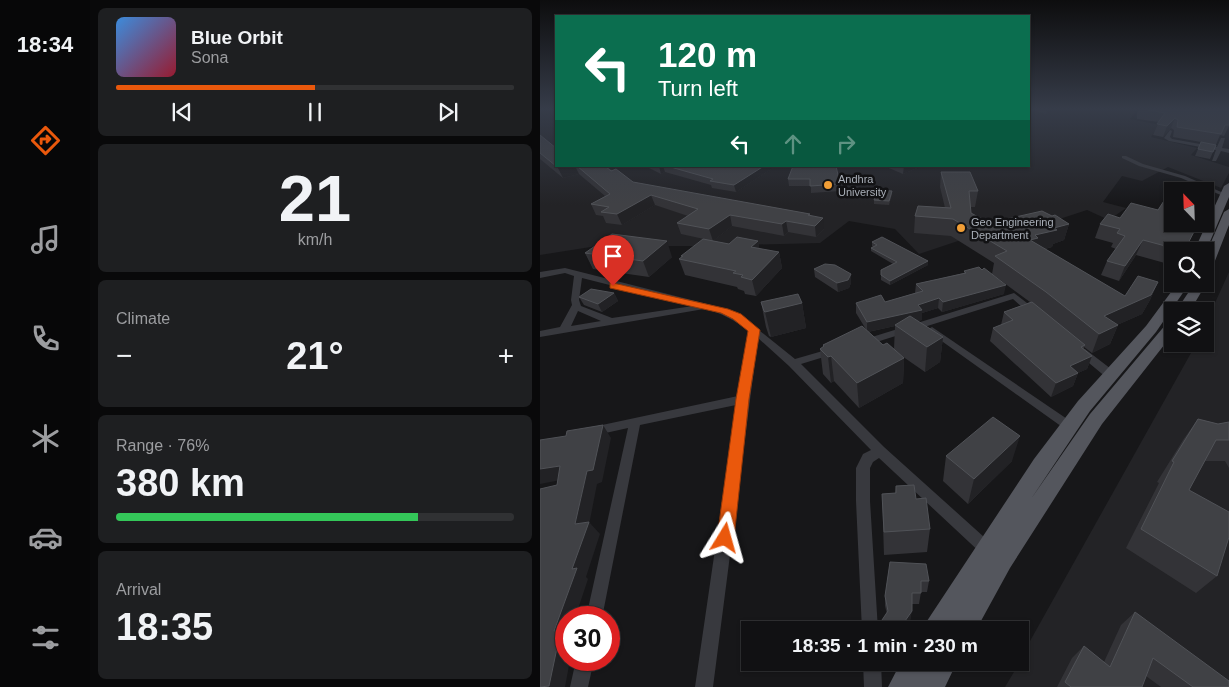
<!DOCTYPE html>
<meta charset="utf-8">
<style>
:root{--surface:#111113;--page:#1e1f21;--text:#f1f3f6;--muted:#9c9da0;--line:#303133;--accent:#ea580c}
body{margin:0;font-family:Arial,sans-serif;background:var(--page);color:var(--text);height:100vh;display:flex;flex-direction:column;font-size:19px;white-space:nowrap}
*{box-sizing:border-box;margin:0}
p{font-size:16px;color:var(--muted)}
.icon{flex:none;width:28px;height:28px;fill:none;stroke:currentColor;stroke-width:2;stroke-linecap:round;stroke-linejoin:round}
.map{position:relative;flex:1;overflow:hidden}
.side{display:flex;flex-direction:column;gap:8px;padding:8px;background:#09090a;width:450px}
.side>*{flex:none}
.banner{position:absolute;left:15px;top:15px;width:475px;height:152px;border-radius:0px;box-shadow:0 1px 4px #0004,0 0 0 1px var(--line);background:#0b6e4f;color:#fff;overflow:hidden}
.needle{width:32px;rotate:337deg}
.fabs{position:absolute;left:624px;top:182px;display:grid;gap:10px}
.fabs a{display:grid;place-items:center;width:50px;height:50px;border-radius:0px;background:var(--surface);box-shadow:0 1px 4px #0004,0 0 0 1px var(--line);font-size:25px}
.speed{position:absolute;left:15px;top:606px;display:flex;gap:10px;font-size:25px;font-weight:700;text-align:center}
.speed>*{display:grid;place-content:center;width:65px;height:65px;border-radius:50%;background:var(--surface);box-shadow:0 1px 4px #0004,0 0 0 1px var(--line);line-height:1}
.speed .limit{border:8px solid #d22;background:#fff;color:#111}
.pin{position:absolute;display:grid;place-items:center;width:42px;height:42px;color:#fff;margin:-51px -21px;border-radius:50% 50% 50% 0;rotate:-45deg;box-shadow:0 0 5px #0007}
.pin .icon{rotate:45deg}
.me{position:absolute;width:55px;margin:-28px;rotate:8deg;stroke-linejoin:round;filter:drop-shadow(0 0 4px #0008)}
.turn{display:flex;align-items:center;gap:18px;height:105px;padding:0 20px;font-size:22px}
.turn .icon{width:65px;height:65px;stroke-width:2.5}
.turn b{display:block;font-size:35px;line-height:42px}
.lanes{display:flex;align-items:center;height:48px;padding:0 20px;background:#0003;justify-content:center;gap:25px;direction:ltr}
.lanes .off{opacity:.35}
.big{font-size:38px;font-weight:600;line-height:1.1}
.side .widget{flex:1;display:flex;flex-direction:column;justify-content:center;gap:8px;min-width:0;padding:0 18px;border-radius:8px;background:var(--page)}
.side .dial{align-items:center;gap:0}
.dial b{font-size:65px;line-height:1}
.song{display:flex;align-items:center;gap:15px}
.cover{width:60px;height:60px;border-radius:8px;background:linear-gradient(135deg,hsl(210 70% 55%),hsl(350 70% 35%))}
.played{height:5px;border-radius:2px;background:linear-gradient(90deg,var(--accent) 50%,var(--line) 50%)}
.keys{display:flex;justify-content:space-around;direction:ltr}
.heat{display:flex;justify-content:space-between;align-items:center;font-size:28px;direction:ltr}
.charge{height:8px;border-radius:4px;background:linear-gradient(90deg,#34c759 76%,var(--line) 0)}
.trip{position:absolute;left:201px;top:621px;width:288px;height:50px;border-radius:0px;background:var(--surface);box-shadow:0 1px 4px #0004,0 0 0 1px var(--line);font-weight:600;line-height:50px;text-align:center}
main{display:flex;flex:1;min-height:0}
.dock{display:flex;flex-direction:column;width:90px;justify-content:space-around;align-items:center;background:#070708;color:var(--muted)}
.dock .icon{width:35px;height:35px}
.dock .current{color:var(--accent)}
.dock b{font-size:22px;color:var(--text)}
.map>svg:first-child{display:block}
</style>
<main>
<nav class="dock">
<b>18:34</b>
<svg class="icon current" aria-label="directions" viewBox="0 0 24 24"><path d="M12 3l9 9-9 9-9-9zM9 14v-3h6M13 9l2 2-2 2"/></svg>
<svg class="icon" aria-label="music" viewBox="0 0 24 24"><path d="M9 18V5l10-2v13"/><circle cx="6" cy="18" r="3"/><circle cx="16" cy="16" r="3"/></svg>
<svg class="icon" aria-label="phone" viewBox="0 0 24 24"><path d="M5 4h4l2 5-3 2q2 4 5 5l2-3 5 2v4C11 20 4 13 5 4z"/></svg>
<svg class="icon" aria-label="climate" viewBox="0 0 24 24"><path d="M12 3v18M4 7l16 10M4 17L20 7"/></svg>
<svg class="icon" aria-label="car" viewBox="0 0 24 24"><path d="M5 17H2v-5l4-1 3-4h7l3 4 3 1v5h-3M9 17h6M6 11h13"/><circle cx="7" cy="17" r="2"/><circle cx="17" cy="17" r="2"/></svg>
<svg class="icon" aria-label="filters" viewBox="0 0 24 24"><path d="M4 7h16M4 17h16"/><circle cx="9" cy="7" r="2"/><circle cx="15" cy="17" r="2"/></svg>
</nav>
<section class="side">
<div class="widget">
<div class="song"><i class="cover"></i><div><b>Blue Orbit</b><p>Sona</p></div></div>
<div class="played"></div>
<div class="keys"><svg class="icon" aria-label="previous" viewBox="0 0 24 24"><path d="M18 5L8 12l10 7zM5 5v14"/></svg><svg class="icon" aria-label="pause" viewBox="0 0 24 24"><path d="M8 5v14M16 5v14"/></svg><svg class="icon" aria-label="next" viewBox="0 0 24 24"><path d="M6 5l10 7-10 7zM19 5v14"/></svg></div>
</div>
<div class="widget dial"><b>21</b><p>km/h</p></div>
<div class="widget"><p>Climate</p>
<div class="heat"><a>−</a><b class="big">21°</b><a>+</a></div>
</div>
<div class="widget"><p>Range · 76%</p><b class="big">380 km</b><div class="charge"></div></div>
<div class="widget"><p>Arrival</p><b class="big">18:35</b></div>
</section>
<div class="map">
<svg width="689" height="687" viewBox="0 0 689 687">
<rect width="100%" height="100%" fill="#171719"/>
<path fill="#232326" d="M0,109H16V166H489V109H597L590,119L620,125L611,137L657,148L651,155L689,167V173L681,188L628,167L602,181L582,176L563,202L586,208L569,220L547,210L480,232L436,235L379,254L355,229L309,221L280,243L154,246H57L0,255Z
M689,272V687H465L480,662V659L656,344H665V325Z"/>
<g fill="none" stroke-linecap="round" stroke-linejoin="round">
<path fill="#38393e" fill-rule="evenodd" d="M630,130L632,131L630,137L632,139L677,147L681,138H685L682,148L689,149V153L681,151L676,161H672L676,150L629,141L624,138Z
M582,156H586L603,164L645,176L688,195L683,196L641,178L599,166L582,158Z
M25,268L187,309L200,315L255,359L293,348L297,349L298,351L297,353L261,364L344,447L454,546L457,551L454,556L449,559L444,556L339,458L333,462L330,468V501L338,630H322L316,501V468L323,454L331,450L249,366L218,338L173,687H155L196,405L100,425L62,618H46L88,428L52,436L48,434L46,431L48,428L198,396L209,331C194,320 182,313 164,309L0,337V331L20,327L32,305L31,300L34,276L25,273L0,278V272ZM42,278L153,306L72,318L41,306L39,300ZM38,311L61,321L31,326Z
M474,293L496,310L498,312L496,314H490L473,299L327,345L323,346L318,343L319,341Z
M392,327L533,423L535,426L533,429L529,431L525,429L389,332L387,330Z
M541,348L545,349L575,372L576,375L575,378H567L537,353L536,351L537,349Z
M36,660H54L48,687H30Z
M323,662H341L342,687H324Z"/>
<path fill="#54565d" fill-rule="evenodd" d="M689,183V197L666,251H654L684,186Z
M689,209V225L671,271L665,275V256L684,212Z
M665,282L666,284L650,311H636L654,284H665Z
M637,284H649L616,332L550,411L491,499L550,414L627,323L632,321V335L562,424L470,568L436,630H383L387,621L494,459L538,401L606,326Z
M361,662H417L405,687H348Z"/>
</g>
<path fill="#333337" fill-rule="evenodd" d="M489,109H518L506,114Z
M599,109H689V126L684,136L680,135L670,159L655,156L661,142L633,137L634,130L631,128L623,137L613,135L619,122L597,119V113Z
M0,135L16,166H65L93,182L270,214V216L284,229L276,237L248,232L244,236L192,226L173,241L189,244L218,241L219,249L239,252L242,268L216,296L205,294L204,291L198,289L197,287L145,275L139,259L141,258V256L164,239L141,234L137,223L148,216L115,205L82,225L66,223L63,216L56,215L51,204L65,196L39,174L23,178L0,159Z
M105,166H236L196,192L172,188L171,185L125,172L121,174Z
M253,166L300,184V191L271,193V186H249L248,179Z
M344,166H382L363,174Z
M401,172L438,191L435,207H430L431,213L449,223L512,216L529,224L524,240L513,244L512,247L505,249L585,296L618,282L610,300L602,314L577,325H578L570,344L552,353L544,347V349L552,356L547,369L538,373L533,386L511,397L450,341L453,328L461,325L464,312L490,302L452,274L454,263L411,236L374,233L375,216L405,208L400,187Z
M352,191V194L349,205L334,204V200Z
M632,191L644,251H632V265L596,255L579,281L561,275L567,261L576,249L571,247L573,243L555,238L560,224L580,218L618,210Z
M332,242L388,261V265L350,285L341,280V270L353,264L331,251V248L333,247L332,246Z
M45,253L132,257L109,277L53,269Z
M274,269L311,283L309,288L298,292L275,277Z
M424,271L464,294L402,312L398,308L382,313V320L377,321L403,337L400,362L385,372L359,354L364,358L363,383L319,408L294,381L291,383L283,374L280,349L283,347V345L327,331L316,313V303L345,302L375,293L376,284L424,273ZM355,326L354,349L343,345L328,332Z
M74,293L78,301L62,312L44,305L39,297Z
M221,302L262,303L266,328L231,337L229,336L226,327Z
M658,419L678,424L689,422V468L685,461H665L649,490L677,576L656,593L586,548L619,483L617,482L643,440Z
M406,456L472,461L428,504L403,481Z
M356,486L376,499L390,529L387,552L344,555L342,494L355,493Z
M350,562L389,581L387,592H381L379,604H372L370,621L365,630H341L340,623L347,614L345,606V596Z
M595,612L689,687H621L606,676L602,687H517L532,658L544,646L564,662L581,625Z"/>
<path fill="#222225" d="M507,109H518L506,114Z
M635,118L631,128L623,137L627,126Z
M24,166H35L39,174L23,178L18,168Z
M119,166H123L125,172L121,174Z
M224,166H236L196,192L194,185Z
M364,166H382L363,174Z
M111,195L115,205L82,225L77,214Z
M190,215L192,226L173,241L169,229Z
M283,218L284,229L276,237L275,226Z
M246,221L248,232L244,236L242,224Z
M529,224L524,240L513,244L512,247L495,251L490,240L495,235L514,228Z
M603,240L596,255L579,281L585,266Z
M127,241L132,257L109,277L103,261Z
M218,241L221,257L211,247Z
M239,252L242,268L216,296L212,280Z
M388,261V265L350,285V281Z
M311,274V283L309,288L298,292L297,283Z
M618,282L610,300L602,314L559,333L564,316Z
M466,285L464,294L402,312L403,302Z
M74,293L78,301L62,312L58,304Z
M399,298L398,308L382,313V320L356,325H355V326L327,332V322Z
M262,303L266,328L231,337L225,312Z
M578,325L570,344L552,353L559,334Z
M403,337L400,362L385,372L387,347Z
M291,356L294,381L291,383L288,357Z
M552,356L547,369L538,373L533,386L511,397L516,383L530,366Z
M364,358L363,383L319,408L317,383Z
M63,425L71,438L62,482L57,484L49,525V522L60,534L46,577L48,579L35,618H26V660H30L25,687H6L14,631L32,569L35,524L47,471Z
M480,436L472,461L428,504L434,479Z
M20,466L31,478L0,484V469Z
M372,611L370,621L365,630H356L360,623Z"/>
<path fill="#404145" stroke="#505257" d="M604,109H689V125H685L681,134L637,127L638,120L635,118L627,126L617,124L625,113Z
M0,135L16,148V166L0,153Z
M661,142L676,145L673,152L658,149Z
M37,166H65L71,171L76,169L93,182L270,214L268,215L283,218L275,226L246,221L242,224L190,215L169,229L137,223L158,209L111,195L77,214L61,212L69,207L51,204L70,194Z
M127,166H224L194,185L170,181L173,179Z
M253,166H296L300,184L270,186V179H248Z
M401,172H430L438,191H429L431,213L449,223L502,211L512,216L515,215L529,224L514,228L517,230L495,235L498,238L490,240L585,296L598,276L618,282L611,295L564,316L578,325L559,334L506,292L455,256L467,251L413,219L375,216L378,206L411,208Z
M633,187L650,191H632V224H658L644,251L603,240L585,266L567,261L585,236L577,233L580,229L560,224L568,214L580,218L591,203L618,210Z
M338,190L352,191L349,201L334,200Z
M72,234L127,241L103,261L45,253Z
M197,237L218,241L211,247L239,252L212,280L201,277L203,275L193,273L196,271L139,259L143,256H141L163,239L189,244Z
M342,237L388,261L350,281L341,275V270L357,262L331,248L337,245L332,242Z
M285,264L295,265L311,274L308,280L297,283L274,269Z
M439,267L442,270L444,268L466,285L403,302L399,298L378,305L382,310L327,322L316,303L341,295L345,302L383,291L376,284L426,273L424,271Z
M51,289L74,293L58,304L39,297Z
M258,294L262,303L225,312L224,311L221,302Z
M492,302L545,345L541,347L552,356L530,366L538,373L516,383L453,328L473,320L464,312Z
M370,316L403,337L387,347L355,325Z
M322,326L343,345L347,343L364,358L317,383L291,356L288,357L280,349L284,346L283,345Z
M453,417L480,436L434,479L406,456Z
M658,419L678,424L689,422V440H676L649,490L689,512V537L677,576L601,529L634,462L632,461Z
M63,425L53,470L47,471L35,524L49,522L32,569L37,568L14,631L21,629L9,686L0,687V489L17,485L20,466L0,469V440L26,436L27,431Z
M374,485L376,499L386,498L390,529L344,532L342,494L356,493V486Z
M350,562L386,564L389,581H381V593H372V611L365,621L360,623L356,630H351L340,623L348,611L345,596Z
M595,612L689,681V687H653L613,658L602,687H531L525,682L544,646L570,667Z"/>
<linearGradient id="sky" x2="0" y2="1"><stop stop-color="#0d0d0e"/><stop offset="0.53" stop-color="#363c49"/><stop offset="1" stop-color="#363c49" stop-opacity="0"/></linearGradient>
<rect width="689" height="205" fill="url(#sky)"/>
<path fill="#ea580c" stroke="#983908" d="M70,283H73L188,309L201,314L220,330L209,399L194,538L191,544L185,546L179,544L177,538L196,399L208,331L193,319L181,313L70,288Z"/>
<g fill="#f19e36" stroke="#121214" stroke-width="2">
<circle cx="288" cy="185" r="5"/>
<circle cx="421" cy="228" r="5"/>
</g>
<g text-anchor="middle" stroke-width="5" stroke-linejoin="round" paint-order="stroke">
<g font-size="11" fill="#a9afb8" stroke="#121214" text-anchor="start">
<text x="298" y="183">Andhra<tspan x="298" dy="13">University</tspan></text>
<text x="431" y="226">Geo Engineering<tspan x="431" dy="13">Department</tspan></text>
</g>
</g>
</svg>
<div class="fabs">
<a><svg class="needle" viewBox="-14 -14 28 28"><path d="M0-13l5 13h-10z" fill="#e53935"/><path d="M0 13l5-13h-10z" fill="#9c9da0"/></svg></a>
<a><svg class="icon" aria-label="search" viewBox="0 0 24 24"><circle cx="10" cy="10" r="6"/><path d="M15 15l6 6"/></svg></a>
<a><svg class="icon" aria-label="layers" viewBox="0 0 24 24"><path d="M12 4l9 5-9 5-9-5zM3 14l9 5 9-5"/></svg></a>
</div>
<div class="speed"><div class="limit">30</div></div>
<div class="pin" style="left:73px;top:286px;background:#d93025"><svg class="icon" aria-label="arrive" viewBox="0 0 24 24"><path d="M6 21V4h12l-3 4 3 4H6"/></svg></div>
<svg class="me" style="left:185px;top:538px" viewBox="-20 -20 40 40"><path d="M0-17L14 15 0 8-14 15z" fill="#ea580c" stroke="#fff" stroke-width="4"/></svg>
<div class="trip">18:35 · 1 min · 230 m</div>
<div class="banner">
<div class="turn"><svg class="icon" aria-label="left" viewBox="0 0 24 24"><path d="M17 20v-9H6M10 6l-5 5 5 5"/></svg><div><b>120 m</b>Turn left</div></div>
<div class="lanes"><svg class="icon" aria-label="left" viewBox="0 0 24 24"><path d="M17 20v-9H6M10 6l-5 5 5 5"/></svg><svg class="icon off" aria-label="ahead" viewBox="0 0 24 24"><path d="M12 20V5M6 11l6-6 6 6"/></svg><svg class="icon off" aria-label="right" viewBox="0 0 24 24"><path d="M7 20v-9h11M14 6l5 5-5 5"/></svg></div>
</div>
</div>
</main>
